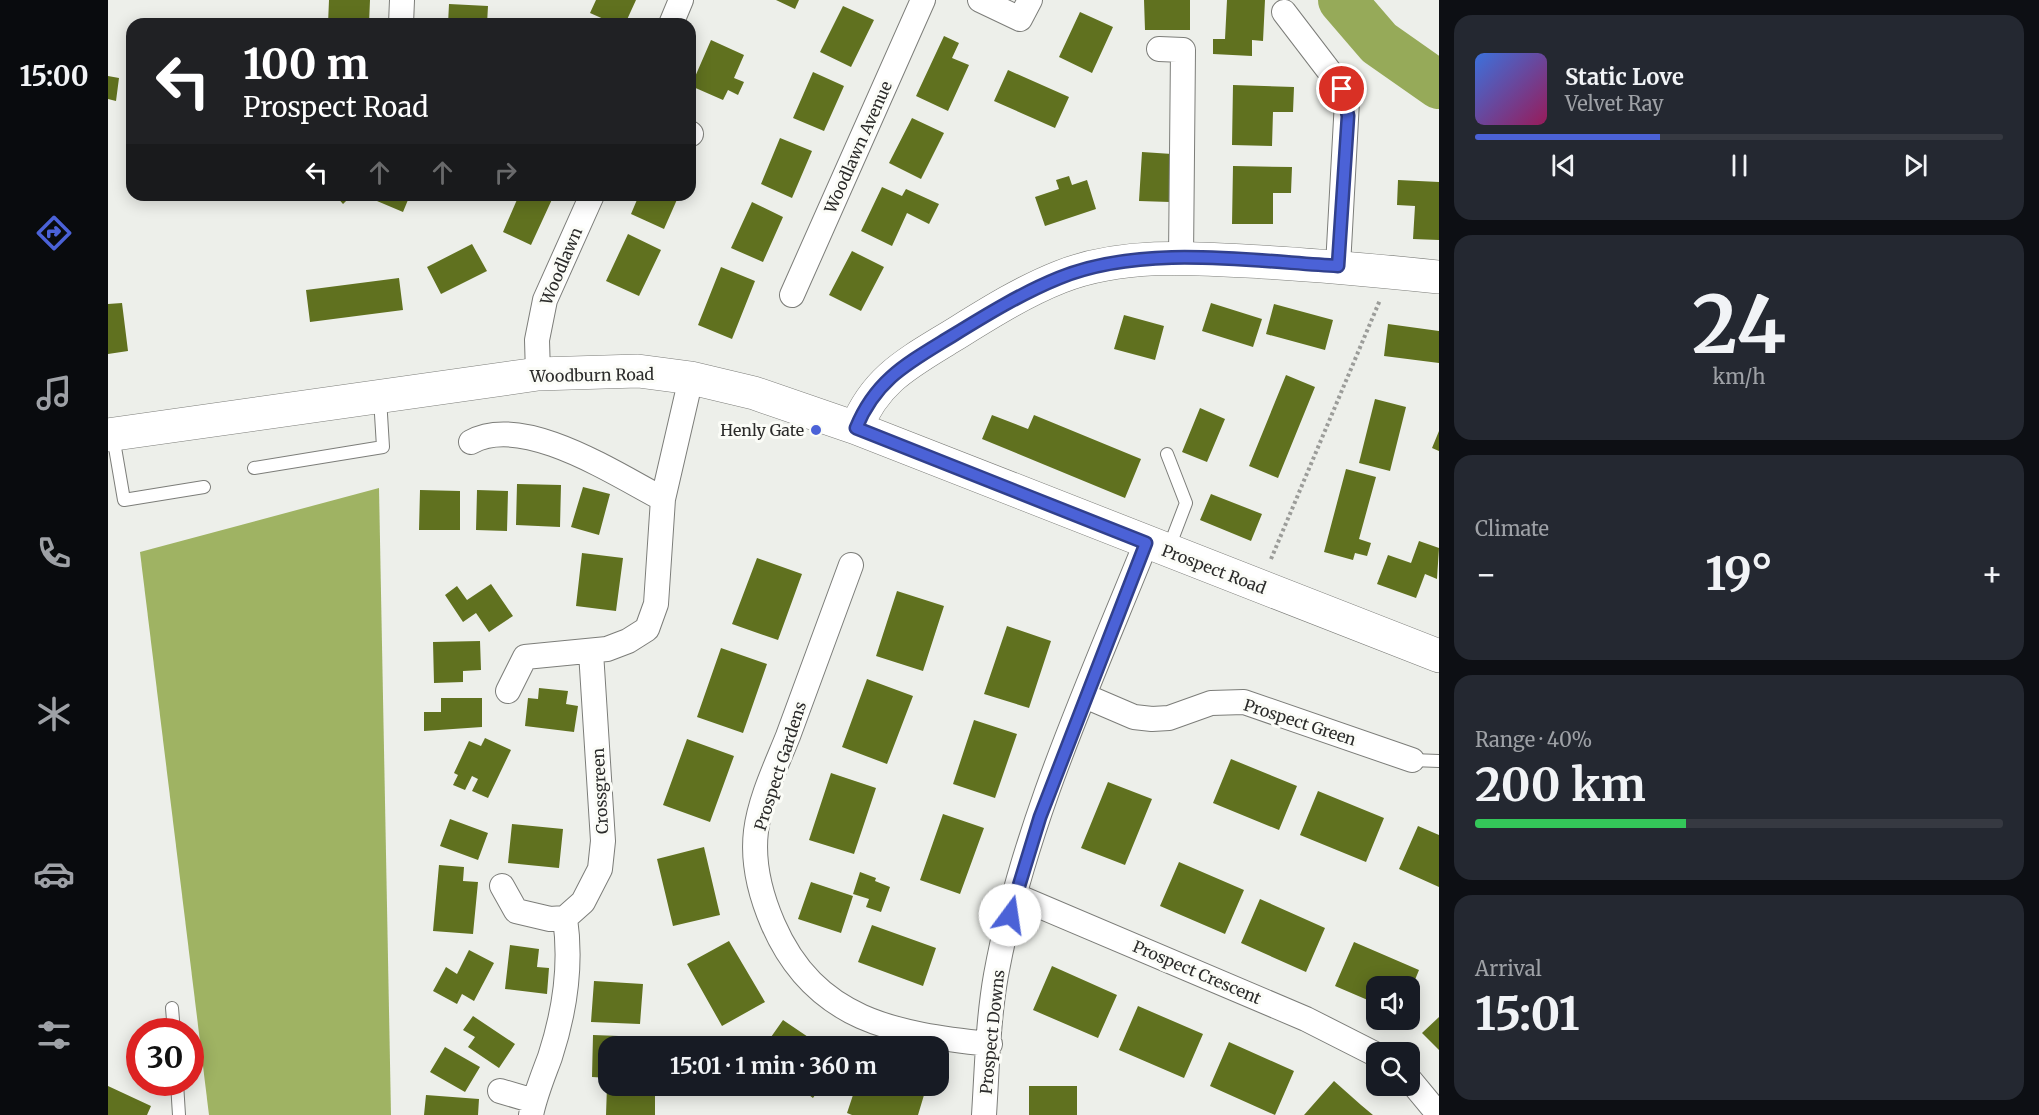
<!DOCTYPE html>
<meta charset="utf-8">
<style>
:root{--surface:#171b24;--page:#242831;--text:#f1f3f6;--muted:#9ea1a6;--line:#363941;--accent:#4b62d7}
body{margin:0;font-family:Merriweather,serif;background:var(--page);color:var(--text);height:100vh;display:flex;flex-direction:column;font-size:22px;white-space:nowrap}
*{box-sizing:border-box;margin:0}
p{font-size:20px;color:var(--muted)}
.icon{flex:none;width:33px;height:33px;fill:none;stroke:currentColor;stroke-width:2;stroke-linecap:round;stroke-linejoin:round}
.map{position:relative;flex:1;overflow:hidden}
.side{display:flex;flex-direction:column;gap:15px;padding:15px;background:#0d0f14;width:600px}
.side>*{flex:none}
.top-card{position:absolute;left:18px;top:18px;width:570px;height:183px;border-radius:18px;box-shadow:0 3px 15px #0003;background:#202124;color:#fff;overflow:hidden}
.controls{position:absolute;left:1258px;top:976px;display:grid;gap:12px}
.controls a{display:grid;place-items:center;width:54px;height:54px;border-radius:12px;background:var(--surface);box-shadow:0 3px 15px #0003;font-size:30px}
.speed{position:absolute;left:18px;top:1018px;display:flex;gap:12px;font-size:30px;font-weight:700;text-align:center}
.speed>*{display:grid;place-content:center;width:78px;height:78px;border-radius:50%;background:var(--surface);box-shadow:0 3px 15px #0003;line-height:1}
.speed .limit{border:9px solid #d22;background:#fff;color:#111}
.pin{position:absolute;display:grid;place-items:center;width:51px;height:51px;color:#fff;margin:-26px;border:3px solid #fff;border-radius:50%;box-shadow:0 2px 6px #0007}
.me{position:absolute;width:66px;margin:-33px;rotate:14deg;stroke-linejoin:round;filter:drop-shadow(0 0 4px #0008)}
.turn{display:flex;align-items:center;gap:21px;height:126px;padding:0 18px;font-size:27px}
.turn .icon{width:78px;height:78px;stroke-width:2.5}
.turn b{display:block;font-size:42px;line-height:51px}
.lanes{display:flex;align-items:center;height:57px;padding:0 18px;background:#0003;justify-content:center;gap:30px;direction:ltr}
.lanes .off{opacity:.35}
.big{font-size:45px;font-weight:700;line-height:1.1}
.side .tile{flex:1;display:flex;flex-direction:column;justify-content:center;gap:9px;min-width:0;padding:0 21px;border-radius:18px;background:var(--page)}
.side .dial{align-items:center;gap:0}
.dial b{font-size:78px;line-height:1}
.song{display:flex;align-items:center;gap:18px}
.cover{width:72px;height:72px;border-radius:9px;background:linear-gradient(135deg,hsl(220 70% 55%),hsl(330 70% 35%))}
.played{height:6px;border-radius:3px;background:linear-gradient(90deg,var(--accent) 35%,var(--line) 35%)}
.keys{display:flex;justify-content:space-around;direction:ltr}
.heat{display:flex;justify-content:space-between;align-items:center;font-size:33px;direction:ltr}
.charge{height:9px;border-radius:4px;background:linear-gradient(90deg,#34c759 40%,var(--line) 0)}
.trip{position:absolute;left:490px;top:1036px;width:351px;height:60px;border-radius:18px;background:var(--surface);box-shadow:0 3px 15px #0003;font-weight:700;line-height:60px;text-align:center}
main{display:flex;flex:1;min-height:0}
.tab-bar{display:flex;flex-direction:column;width:108px;justify-content:space-around;align-items:center;background:#090b0e;color:var(--muted)}
.tab-bar .icon{width:42px;height:42px}
.tab-bar .active{color:var(--accent)}
.tab-bar b{font-size:27px;color:var(--text)}
.map>svg:first-child{display:block}
</style>
<main>
<nav class="tab-bar">
<b>15:00</b>
<svg class="icon active" aria-label="directions" viewBox="0 0 24 24"><path d="M12 3l9 9-9 9-9-9zM9 14v-3h6M13 9l2 2-2 2"/></svg>
<svg class="icon" aria-label="music" viewBox="0 0 24 24"><path d="M9 18V5l10-2v13"/><circle cx="6" cy="18" r="3"/><circle cx="16" cy="16" r="3"/></svg>
<svg class="icon" aria-label="phone" viewBox="0 0 24 24"><path d="M5 4h4l2 5-3 2q2 4 5 5l2-3 5 2v4C11 20 4 13 5 4z"/></svg>
<svg class="icon" aria-label="climate" viewBox="0 0 24 24"><path d="M12 3v18M4 7l16 10M4 17L20 7"/></svg>
<svg class="icon" aria-label="car" viewBox="0 0 24 24"><path d="M5 17H2v-5l4-1 3-4h7l3 4 3 1v5h-3M9 17h6M6 11h13"/><circle cx="7" cy="17" r="2"/><circle cx="17" cy="17" r="2"/></svg>
<svg class="icon" aria-label="filters" viewBox="0 0 24 24"><path d="M4 7h16M4 17h16"/><circle cx="9" cy="7" r="2"/><circle cx="15" cy="17" r="2"/></svg>
</nav>
<div class="map">
<svg width="1331" height="1115" viewBox="0 0 1331 1115">
<rect width="100%" height="100%" fill="#edefea"/>
<path fill="#9fb363" d="M271,488L283,1115H101L32,552Z"/>
<g fill="none" stroke-linecap="round" stroke-linejoin="round">
<path stroke="#96aa59" stroke-width="48" d="M1234,0L1271,43L1331,85"/>
</g>
<path fill="#60711f" d="M221,0H262L261,24H220Z
M488,0H528L517,24H507L482,13Z
M668,0H691L687,9Z
M1036,0H1082V30H1037Z
M1119,0H1157L1155,41L1144,40V56L1105,54V39H1117Z
M341,4L380,6L379,24H340Z
M735,6L766,20L743,67L712,52Z
M972,12L1005,27L984,73L951,57Z
M836,36L851,43L844,58L861,65L840,111L808,96Z
M603,40L636,55L626,78L636,82L630,95L620,90L615,100L583,86Z
M900,70L961,97L947,128L886,101Z
M705,72L736,86L716,131L685,118Z
M0,76L11,78L8,101L0,99Z
M1125,85L1186,87L1185,112H1165L1164,146L1124,145Z
M804,118L836,133L813,179L781,163Z
M672,138L704,151L684,198L653,184Z
M1034,152L1064,154L1062,202L1031,201Z
M1125,166L1184,167L1183,193H1165V224H1124Z
M961,176L964,185L979,180L988,209L937,226L927,197L951,189L948,180Z
M1290,180L1331,182V240L1305,239L1307,206L1289,205Z
M774,187L794,196L798,189L831,204L821,224L799,213L784,246L753,231Z
M227,195H244L235,204Z
M271,195H302L295,212L269,201Z
M411,195H446L423,245L395,232Z
M531,195H571L556,229L523,214Z
M644,202L675,217L655,262L623,248Z
M520,234L553,250L531,296L498,281Z
M364,244L379,271L333,294L319,267Z
M744,251L776,267L753,311L721,295Z
M613,267L647,281L624,339L590,325Z
M291,278L295,310L202,322L198,290Z
M14,303L20,351L0,354V304Z
M1103,303L1154,319L1145,347L1094,331Z
M1166,304L1225,320L1217,350L1158,334Z
M1016,315L1056,326L1047,360L1006,349Z
M1280,324L1331,331V363L1276,356Z
M1178,375L1207,387L1170,478L1141,466Z
M1267,399L1298,407L1282,471L1251,463Z
M1092,408L1117,419L1099,462L1074,452Z
M884,415L920,429L926,415L1033,459L1017,498L874,439Z
M1331,431V451L1324,448Z
M1238,469L1268,477L1251,539L1263,543L1259,556L1247,553L1245,560L1216,552Z
M409,484L453,485L452,527L408,525Z
M475,487L502,494L491,535L463,527Z
M312,490L352,491V530H311Z
M369,490L400,491L399,531L368,530Z
M1103,494L1154,514L1143,541L1092,520Z
M1311,541L1331,548L1329,579L1317,574L1308,598L1269,584L1280,555L1303,563Z
M474,553L515,558L508,611L468,606Z
M649,558L694,574L670,640L624,624Z
M383,584L405,616L381,632L368,613L355,622L337,595L349,586L359,600Z
M789,591L836,606L815,671L768,656Z
M899,626L943,641L921,708L876,694Z
M372,641L373,670L355,671V682L326,683L325,642Z
M613,648L659,664L635,733L589,717Z
M759,679L805,696L779,764L734,747Z
M431,688L460,691L458,704L470,706L466,732L417,726L420,698L430,699Z
M333,698H374V727L316,731V712H333Z
M866,720L909,734L887,798L845,784Z
M377,738L403,750L380,798L364,791L370,779L364,776L357,790L345,785L350,775L346,773L361,741L373,746Z
M579,739L626,756L602,822L555,805Z
M1123,759L1189,786L1171,830L1105,803Z
M723,773L768,788L746,854L701,840Z
M1000,782L1044,799L1017,865L973,848Z
M1210,791L1276,818L1258,862L1192,835Z
M835,814L876,828L852,894L812,880Z
M342,819L380,833L370,860L332,846Z
M404,824L455,829L451,868L400,863Z
M1310,826L1331,835V887L1291,869Z
M596,847L612,915L565,926L549,859Z
M1071,862L1136,890L1117,934L1052,906Z
M331,865L356,867L355,881L370,882L365,934L325,931Z
M752,872L768,878L767,881L782,887L773,912L758,907L761,899L745,894Z
M703,882L745,896L733,933L690,919Z
M1152,899L1217,928L1198,972L1133,943Z
M764,925L828,948L815,986L750,962Z
M621,941L657,1002L614,1026L579,964Z
M1246,942L1311,970L1302,992V987H1269V1004L1227,986Z
M402,945L431,949L429,967L441,968L439,994L397,989Z
M361,950L386,963L366,1001L354,994L349,1004L325,991L338,967L349,974Z
M944,966L1009,995L990,1038L925,1010Z
M486,981L535,984L532,1024L483,1022Z
M1030,1006L1095,1034L1076,1078L1011,1050Z
M365,1016L407,1044L391,1068L360,1047L367,1037L355,1030Z
M1331,1017V1050L1314,1033Z
M675,1020L703,1039L714,1047H656Z
M485,1035L536,1037L535,1047H501V1078L484,1077Z
M1121,1042L1186,1071L1167,1115L1102,1086Z
M337,1047L372,1067L357,1092L322,1072Z
M1226,1081L1253,1105L1265,1115H1196Z
M0,1086L43,1106L39,1115H0Z
M499,1086H547V1115H498Z
M651,1086H670L664,1095Z
M688,1086H713L705,1098Z
M748,1086H786L816,1095L810,1115H744L739,1113Z
M921,1086H969V1115H921Z
M318,1095L371,1099L370,1115H316Z"/>
<g fill="none" stroke-linecap="round" stroke-linejoin="round">
<g stroke="#7c7d79" stroke-width="14">
<path id="lane" d="M5,436L16,500L96,487
M1059,454L1078,503L1060,550
M146,468L275,447L272,398
M1304,760L1331,761
M64,1008L66,1032
M69,1083L71,1115"/>
</g>
<g stroke="#7c7d79" stroke-width="26">
<path id="street" d="M872,0L912,19L922,0
M1176,12L1228,80L1239,101L1230,266
M293,24L294,0
M563,24L573,0
M1051,49L1075,50L1073,258
M582,133L583,134
M684,295L815,0
M430,374L429,340L437,300L484,195
M363,442C415,413 507,474 555,499
M743,565C722,622 701,679 680,736C668,766 652,799 648,831C644,864 652,894 665,924C707,1021 787,1034 882,1044
M400,691L417,657L499,649L520,641L539,629L548,604L555,499L583,378
M977,696L1026,717L1044,719L1061,718L1103,703L1136,702L1304,760
M394,886L408,911L442,919L457,918L475,902L492,869L495,841L483,652
M906,895L1198,1019L1269,1055
M1302,1080L1331,1115
M392,1091L426,1101
M423,1115C427,1095 435,1076 442,1057C457,1011 464,966 457,918
M876,1115C879,1069 880,1020 888,975C915,827 982,682 1038,543"/>
</g>
<g stroke="#7c7d79" stroke-width="34">
<path id="secondary" d="M748,428C768,379 800,363 844,336C878,315 914,292 952,277C1015,252 1088,258 1154,262C1213,265 1272,271 1331,277
M0,435L430,374L530,371L583,378L646,393L748,428L1331,656"/>
</g>
<path stroke="#9b9c99" stroke-width="4" stroke-dasharray="3 3" stroke-linecap="butt" d="M1163,559L1272,300"/>
<use href="#lane" stroke="#fff" stroke-width="12"/>
<use href="#street" stroke="#fff" stroke-width="24"/>
<use href="#secondary" stroke="#fff" stroke-width="33"/>
</g>
<g fill="none" stroke-linecap="round" stroke-linejoin="round">
<g stroke="#31408c" stroke-width="15">
<path id="route" d="M902,915L932,817L1038,543L748,428C768,379 800,363 844,336C878,315 914,293 951,278C1034,244 1143,261 1230,266L1240,116L1234,89"/>
</g>
<use href="#route" stroke="#4b62d7" stroke-width="10"/>
</g>
<circle fill="#4b62d7" stroke="#fbfcf7" stroke-width="2" cx="708" cy="430" r="6"/>
<g text-anchor="middle" stroke-width="6" stroke-linejoin="round" paint-order="stroke">
<g font-size="16" fill="#2b2b2a" stroke="#fbfcf7">
<text transform="translate(750 147) rotate(-66)" y="6">Woodlawn Avenue</text>
<text transform="translate(453 266) rotate(-67)" y="6">Woodlawn</text>
<text transform="translate(484 375) rotate(-1)" y="6">Woodburn Road</text>
<text transform="translate(1106 569) rotate(21)" y="6">Prospect Road</text>
<text transform="translate(1192 722) rotate(18)" y="6">Prospect Green</text>
<text transform="translate(672 766) rotate(-72)" y="6">Prospect Gardens</text>
<text transform="translate(492 791) rotate(-93)" y="6">Crossgreen</text>
<text transform="translate(1089 972) rotate(23)" y="6">Prospect Crescent</text>
<text transform="translate(884 1032) rotate(-84)" y="6">Prospect Downs</text>
</g>
<g font-size="16" fill="#2b2b2a" stroke="#fbfcf7" text-anchor="end">
<text x="696" y="436">Henly Gate</text>
</g>
</g>
</svg>
<div class="controls">
<a><svg class="icon" aria-label="sound" viewBox="0 0 24 24"><path d="M4 9h4l5-4v14l-5-4H4zM17 9q2 3 0 6"/></svg></a>
<a><svg class="icon" aria-label="search" viewBox="0 0 24 24"><circle cx="10" cy="10" r="6"/><path d="M15 15l6 6"/></svg></a>
</div>
<div class="speed"><div class="limit">30</div></div>
<div class="pin" style="left:1234px;top:89px;background:#d93025"><svg class="icon" aria-label="arrive" viewBox="0 0 24 24"><path d="M6 21V4h12l-3 4 3 4H6"/></svg></div>
<svg class="me" style="left:902px;top:915px" viewBox="-20 -20 40 40"><circle r="19" fill="#fff"/><path d="M0-13L10 11 0 6-10 11z" fill="#4b62d7"/></svg>
<div class="trip">15:01 · 1 min · 360 m</div>
<div class="top-card">
<div class="turn"><svg class="icon" aria-label="left" viewBox="0 0 24 24"><path d="M17 20v-9H6M10 6l-5 5 5 5"/></svg><div><b>100 m</b>Prospect Road</div></div>
<div class="lanes"><svg class="icon" aria-label="left" viewBox="0 0 24 24"><path d="M17 20v-9H6M10 6l-5 5 5 5"/></svg><svg class="icon off" aria-label="ahead" viewBox="0 0 24 24"><path d="M12 20V5M6 11l6-6 6 6"/></svg><svg class="icon off" aria-label="ahead" viewBox="0 0 24 24"><path d="M12 20V5M6 11l6-6 6 6"/></svg><svg class="icon off" aria-label="right" viewBox="0 0 24 24"><path d="M7 20v-9h11M14 6l5 5-5 5"/></svg></div>
</div>
</div>
<section class="side">
<div class="tile">
<div class="song"><i class="cover"></i><div><b>Static Love</b><p>Velvet Ray</p></div></div>
<div class="played"></div>
<div class="keys"><svg class="icon" aria-label="previous" viewBox="0 0 24 24"><path d="M18 5L8 12l10 7zM5 5v14"/></svg><svg class="icon" aria-label="pause" viewBox="0 0 24 24"><path d="M8 5v14M16 5v14"/></svg><svg class="icon" aria-label="next" viewBox="0 0 24 24"><path d="M6 5l10 7-10 7zM19 5v14"/></svg></div>
</div>
<div class="tile dial"><b>24</b><p>km/h</p></div>
<div class="tile"><p>Climate</p>
<div class="heat"><a>−</a><b class="big">19°</b><a>+</a></div>
</div>
<div class="tile"><p>Range · 40%</p><b class="big">200 km</b><div class="charge"></div></div>
<div class="tile"><p>Arrival</p><b class="big">15:01</b></div>
</section>
</main>
